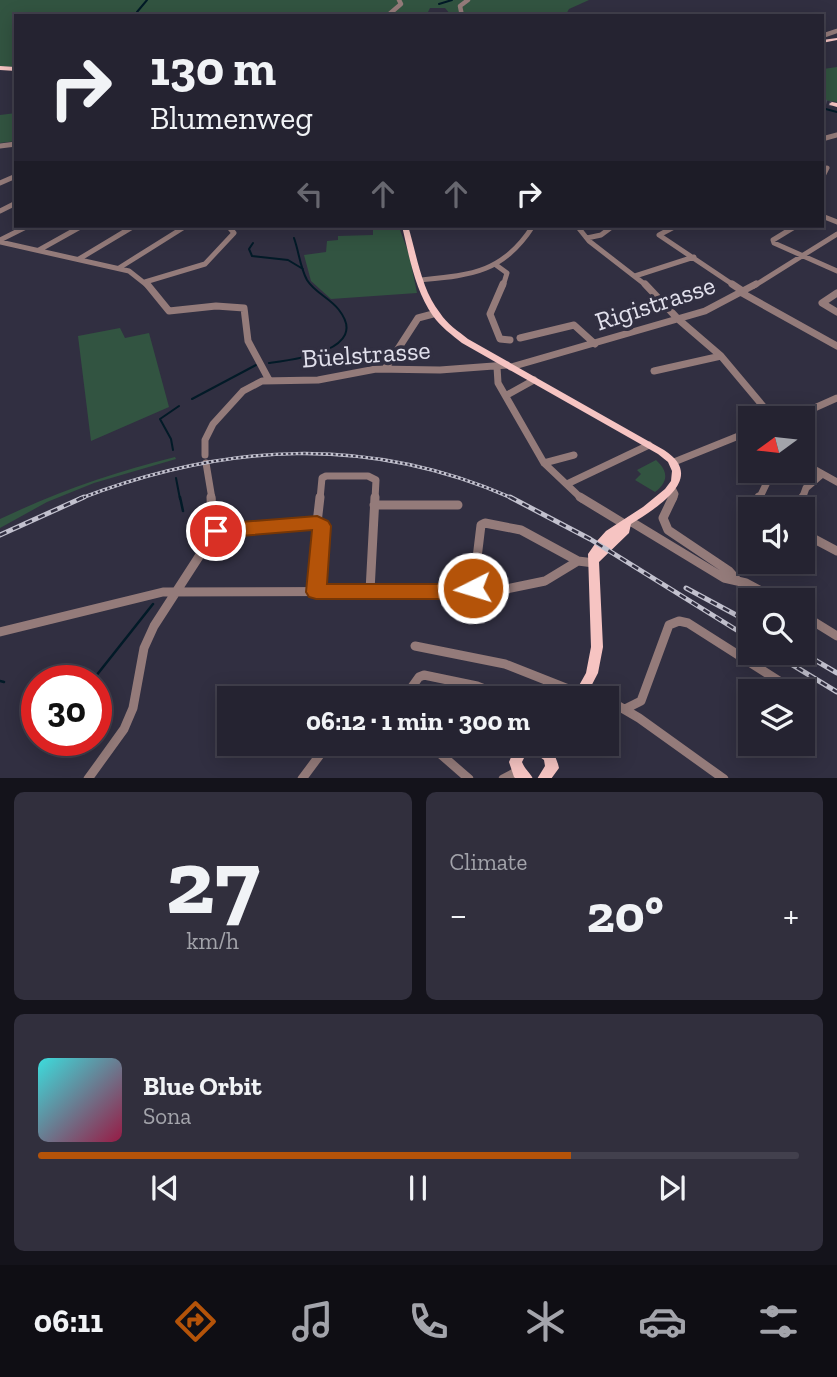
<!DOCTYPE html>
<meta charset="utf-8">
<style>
:root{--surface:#252331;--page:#312f3d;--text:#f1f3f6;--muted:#a3a4ab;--line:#42404d;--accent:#b45309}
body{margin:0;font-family:"Zilla Slab",serif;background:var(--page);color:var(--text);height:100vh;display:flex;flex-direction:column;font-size:26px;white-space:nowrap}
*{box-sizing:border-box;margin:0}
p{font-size:23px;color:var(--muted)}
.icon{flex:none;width:38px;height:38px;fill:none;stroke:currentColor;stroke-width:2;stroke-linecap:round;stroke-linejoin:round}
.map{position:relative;height:778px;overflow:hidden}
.drawer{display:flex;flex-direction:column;gap:14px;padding:14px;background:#14131b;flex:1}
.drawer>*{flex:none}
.banner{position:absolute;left:14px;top:14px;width:810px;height:214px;border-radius:0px;box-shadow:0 4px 18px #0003,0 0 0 2px var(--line);background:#252331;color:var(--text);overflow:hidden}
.needle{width:46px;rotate:255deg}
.tools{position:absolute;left:738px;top:406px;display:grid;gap:14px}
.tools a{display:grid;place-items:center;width:77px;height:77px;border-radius:0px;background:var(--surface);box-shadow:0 4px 18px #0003,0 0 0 2px var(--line);font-size:35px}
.speed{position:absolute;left:21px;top:665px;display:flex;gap:14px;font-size:35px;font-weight:700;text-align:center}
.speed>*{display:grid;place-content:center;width:91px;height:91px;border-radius:50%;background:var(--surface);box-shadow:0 4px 18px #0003,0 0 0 2px var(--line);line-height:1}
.speed .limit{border:10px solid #d22;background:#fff;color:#111}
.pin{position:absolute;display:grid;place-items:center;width:60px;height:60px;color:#fff;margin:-30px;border:4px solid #fff;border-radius:50%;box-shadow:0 2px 7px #0007}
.me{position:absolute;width:77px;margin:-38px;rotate:265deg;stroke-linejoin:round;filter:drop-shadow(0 0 5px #0008)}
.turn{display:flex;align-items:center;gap:24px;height:147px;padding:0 21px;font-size:32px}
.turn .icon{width:91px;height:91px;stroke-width:2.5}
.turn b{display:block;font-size:49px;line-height:60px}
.lanes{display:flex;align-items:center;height:66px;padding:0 21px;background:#0003;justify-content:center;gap:35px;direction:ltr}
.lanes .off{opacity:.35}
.big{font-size:52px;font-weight:700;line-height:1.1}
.drawer .tile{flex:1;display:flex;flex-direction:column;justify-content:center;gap:10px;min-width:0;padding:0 24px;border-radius:10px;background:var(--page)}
.drawer .dial{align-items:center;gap:0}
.dial b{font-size:91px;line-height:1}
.song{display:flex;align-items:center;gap:21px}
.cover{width:84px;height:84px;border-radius:10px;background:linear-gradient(135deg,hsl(180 70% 55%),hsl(340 70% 35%))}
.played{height:7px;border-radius:4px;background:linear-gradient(90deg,var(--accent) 70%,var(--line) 70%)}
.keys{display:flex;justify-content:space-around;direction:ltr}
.heat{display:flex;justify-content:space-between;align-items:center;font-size:38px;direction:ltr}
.drawer .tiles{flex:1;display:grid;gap:14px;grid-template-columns:1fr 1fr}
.tile:last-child{grid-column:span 2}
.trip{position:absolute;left:217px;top:686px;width:402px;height:70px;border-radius:0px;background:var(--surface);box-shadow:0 4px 18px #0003,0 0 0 2px var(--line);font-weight:700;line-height:70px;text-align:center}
.tabs{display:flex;height:112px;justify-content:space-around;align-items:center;background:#0f0e14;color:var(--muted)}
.tabs .icon{width:49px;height:49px}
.tabs .selected{color:var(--accent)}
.tabs b{font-size:32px;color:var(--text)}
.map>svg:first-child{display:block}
</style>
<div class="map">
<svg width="837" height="779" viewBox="0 0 837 779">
<rect width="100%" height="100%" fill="#312f41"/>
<path fill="#325441" d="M0,0H589L569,9L565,16H462L451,15L445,8H430L426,16H16V67L0,66Z
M837,67V102L823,100V69Z
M16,113V141L0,143V115Z
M392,227L400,230L409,254L417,293L331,299L311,281L304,255L326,252L327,241L338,240V236L373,235V228Z
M120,328L125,338L149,333L169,407L91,441L78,336Z
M175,457L176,459L94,483L47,502L0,528V519C57,492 114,472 175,457Z
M656,460C669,472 668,482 655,492L635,480L641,474L637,470Z"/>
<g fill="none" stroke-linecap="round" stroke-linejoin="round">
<path stroke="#021a27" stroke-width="2" d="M439,4L452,0
M137,12L147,0
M138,14L142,16
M822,108L837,112
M253,243L249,249L252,256L288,260L303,269
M269,363C292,360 371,351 339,310C330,298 315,293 307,280C300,267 299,252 294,238
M192,399L256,365
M173,450L171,439L160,419L179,406
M176,478L180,499"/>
<path stroke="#021a27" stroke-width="2.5" d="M180,497L183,511
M0,681L4,682
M92,681L153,604
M28,693L37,697"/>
<path stroke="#4b4a5b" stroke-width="5" stroke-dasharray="5 2.5" stroke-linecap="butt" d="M822,101L832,104"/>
<path stroke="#947b7a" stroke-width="4.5" d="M387,16L401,4L399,0
M462,16L460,6L468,0
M822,36L837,31"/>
<path stroke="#947b7a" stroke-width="5" d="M822,139L837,135
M0,146L16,144
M822,178L827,168
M0,183L16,176
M0,211L16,203
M822,216L837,222
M577,226L589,241L647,286
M676,226L659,235L735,286
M796,226L773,240L774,243L837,271
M587,238L601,235L613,226
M0,240L28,226
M0,242L129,271L148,286
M39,250L82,226
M79,259L134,226
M496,265L507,273L503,286
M119,268L186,226
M635,276L694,257
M420,280C471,275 503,273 533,226
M145,282L205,264L234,233L228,226
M754,286L837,234"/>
<path stroke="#947b7a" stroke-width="7" d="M147,284L169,311L216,306L244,308L248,341L269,380
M503,284L490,314L500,339L510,340
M645,284L678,319L721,356L773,418
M732,284L744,292
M742,293L837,346
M837,293L822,303L837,312
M520,338L574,325L595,344
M497,367L498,383L544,463L582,499
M511,367L705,311L756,284
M385,369L418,318L433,314
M654,371L721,356
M507,395L534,380
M792,418L837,398
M205,455V440L213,424L243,391L262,381L318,380L376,369L440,370L507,365
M674,462L751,431
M206,463L212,499
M544,463L574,455
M803,463L837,482
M567,484L649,445
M672,488L675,494L673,499
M320,499L322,478L326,476H368L376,480L375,499
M759,499L770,476
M802,499L806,488L822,474"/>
<path stroke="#947b7a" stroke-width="9" d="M580,497L626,525
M673,497L663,518L668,530L729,571L736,579
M374,505H458
M759,509L757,502L759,497
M799,509L803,497
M630,521L724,578L746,583L778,600
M212,531L317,523
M803,533L837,551
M370,591L375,497
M473,591L481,525L485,523L521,530L578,561
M316,592L323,529L317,523L320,497
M803,615L837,636
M0,632L163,592L497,591L545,581L578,561L594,563
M415,646L505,664L581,694
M586,687L639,718L724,779
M362,698L368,689
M404,698L419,677L424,675L477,686L507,698
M627,708L641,701L669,625L679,621L688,623L787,686
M429,744L469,779
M88,779L124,729L133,708L144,648L154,626L209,541L212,522L211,497
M302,779L328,744
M503,779L518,771"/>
<path fill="#f6c4c2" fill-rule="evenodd" d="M837,38V40L822,43V40Z
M0,66L16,67V71L0,70Z
M832,102L837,103V107L830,105L829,104Z
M402,226H408C417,255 421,289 440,313C447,324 458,331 468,339L664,450C708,478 656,508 631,524L629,533L599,562L603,647L598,673L585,698H572L586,673L591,647L588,554L597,541L606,531L643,507L665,489L671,481L672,471L668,462L658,454L462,343C452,335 441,327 433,316C415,290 409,256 402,226Z
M526,744C546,744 554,747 559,768L551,779H537L545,766L544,760L536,754L525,756L522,762C525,770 530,772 533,779H516L514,777L509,762L515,748Z"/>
<g stroke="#c2c1ce" stroke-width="3.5">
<path id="rail-far1" d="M79,499C225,443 368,434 514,499"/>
</g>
<g stroke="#c2c1ce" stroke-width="5">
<path id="rail" d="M510,497L590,539L751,639
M0,535L84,497
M686,588L751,623
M773,653L837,692
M803,653L837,673"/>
</g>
<use href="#rail-far1" stroke="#312f41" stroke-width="2" stroke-dasharray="2.5" stroke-linecap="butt"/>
<use href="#rail" stroke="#312f41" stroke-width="2.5" stroke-dasharray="7" stroke-linecap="butt"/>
</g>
<path fill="#b45309" stroke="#753606" stroke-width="2" d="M317,516L328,521L331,526L327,584H466L473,581L480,583L483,591L480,597L473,599H316L309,597L306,592L312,530L216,538L209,536L206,531L209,526L216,524Z"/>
<g text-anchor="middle" stroke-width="7" stroke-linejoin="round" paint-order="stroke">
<g font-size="26" fill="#e1e0ec" stroke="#312f41">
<text transform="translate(655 303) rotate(-18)" y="9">Rigistrasse</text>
<text transform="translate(366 354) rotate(-4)" y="9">Büelstrasse</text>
</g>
</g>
</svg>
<div class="tools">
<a><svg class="needle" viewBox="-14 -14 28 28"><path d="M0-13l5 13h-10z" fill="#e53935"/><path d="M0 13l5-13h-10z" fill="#a3a4ab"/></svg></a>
<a><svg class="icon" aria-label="sound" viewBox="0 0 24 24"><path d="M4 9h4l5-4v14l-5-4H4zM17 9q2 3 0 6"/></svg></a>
<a><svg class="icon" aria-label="search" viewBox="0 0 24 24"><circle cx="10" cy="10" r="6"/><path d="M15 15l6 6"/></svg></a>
<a><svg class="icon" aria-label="layers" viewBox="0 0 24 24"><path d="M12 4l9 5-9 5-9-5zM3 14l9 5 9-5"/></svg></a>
</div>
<div class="speed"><div class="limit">30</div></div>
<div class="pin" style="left:216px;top:531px;background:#d93025"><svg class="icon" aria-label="arrive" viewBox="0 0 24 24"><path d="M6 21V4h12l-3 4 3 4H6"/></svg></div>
<svg class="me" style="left:473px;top:588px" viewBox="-20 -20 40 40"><circle r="17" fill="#b45309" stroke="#fff" stroke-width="3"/><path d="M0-11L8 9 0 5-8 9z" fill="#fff"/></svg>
<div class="trip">06:12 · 1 min · 300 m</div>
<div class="banner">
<div class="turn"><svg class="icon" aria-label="right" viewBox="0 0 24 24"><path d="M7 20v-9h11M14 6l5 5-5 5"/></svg><div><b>130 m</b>Blumenweg</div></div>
<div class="lanes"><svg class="icon off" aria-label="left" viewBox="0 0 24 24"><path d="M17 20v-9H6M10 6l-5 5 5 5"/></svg><svg class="icon off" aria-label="ahead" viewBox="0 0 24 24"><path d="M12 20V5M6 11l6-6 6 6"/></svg><svg class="icon off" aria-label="ahead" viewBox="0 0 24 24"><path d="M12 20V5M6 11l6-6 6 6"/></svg><svg class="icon" aria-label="right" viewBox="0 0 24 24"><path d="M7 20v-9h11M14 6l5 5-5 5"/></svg></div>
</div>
</div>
<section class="drawer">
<div class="tiles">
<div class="tile dial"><b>27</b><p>km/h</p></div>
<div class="tile"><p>Climate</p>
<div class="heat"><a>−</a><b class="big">20°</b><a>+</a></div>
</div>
<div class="tile">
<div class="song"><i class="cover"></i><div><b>Blue Orbit</b><p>Sona</p></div></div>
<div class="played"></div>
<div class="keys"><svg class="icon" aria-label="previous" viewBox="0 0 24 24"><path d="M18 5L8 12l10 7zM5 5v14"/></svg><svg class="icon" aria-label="pause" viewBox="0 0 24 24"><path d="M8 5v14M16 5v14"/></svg><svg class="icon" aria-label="next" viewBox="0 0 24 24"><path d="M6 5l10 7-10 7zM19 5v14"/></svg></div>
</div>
</div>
</section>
<nav class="tabs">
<b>06:11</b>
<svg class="icon selected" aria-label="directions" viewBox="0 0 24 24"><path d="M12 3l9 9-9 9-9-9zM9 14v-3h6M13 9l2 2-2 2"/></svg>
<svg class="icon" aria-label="music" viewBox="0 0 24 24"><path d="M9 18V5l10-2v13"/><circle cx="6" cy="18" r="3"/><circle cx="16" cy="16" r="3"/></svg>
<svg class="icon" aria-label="phone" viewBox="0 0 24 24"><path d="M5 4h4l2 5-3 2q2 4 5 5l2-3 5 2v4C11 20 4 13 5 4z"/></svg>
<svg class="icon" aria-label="climate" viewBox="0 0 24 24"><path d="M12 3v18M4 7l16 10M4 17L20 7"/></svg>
<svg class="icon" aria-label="car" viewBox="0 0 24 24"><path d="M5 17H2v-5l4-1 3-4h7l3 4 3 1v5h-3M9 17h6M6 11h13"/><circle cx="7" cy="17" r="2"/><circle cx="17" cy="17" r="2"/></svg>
<svg class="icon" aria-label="filters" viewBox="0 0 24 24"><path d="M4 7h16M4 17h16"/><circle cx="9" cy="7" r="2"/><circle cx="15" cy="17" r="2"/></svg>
</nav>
